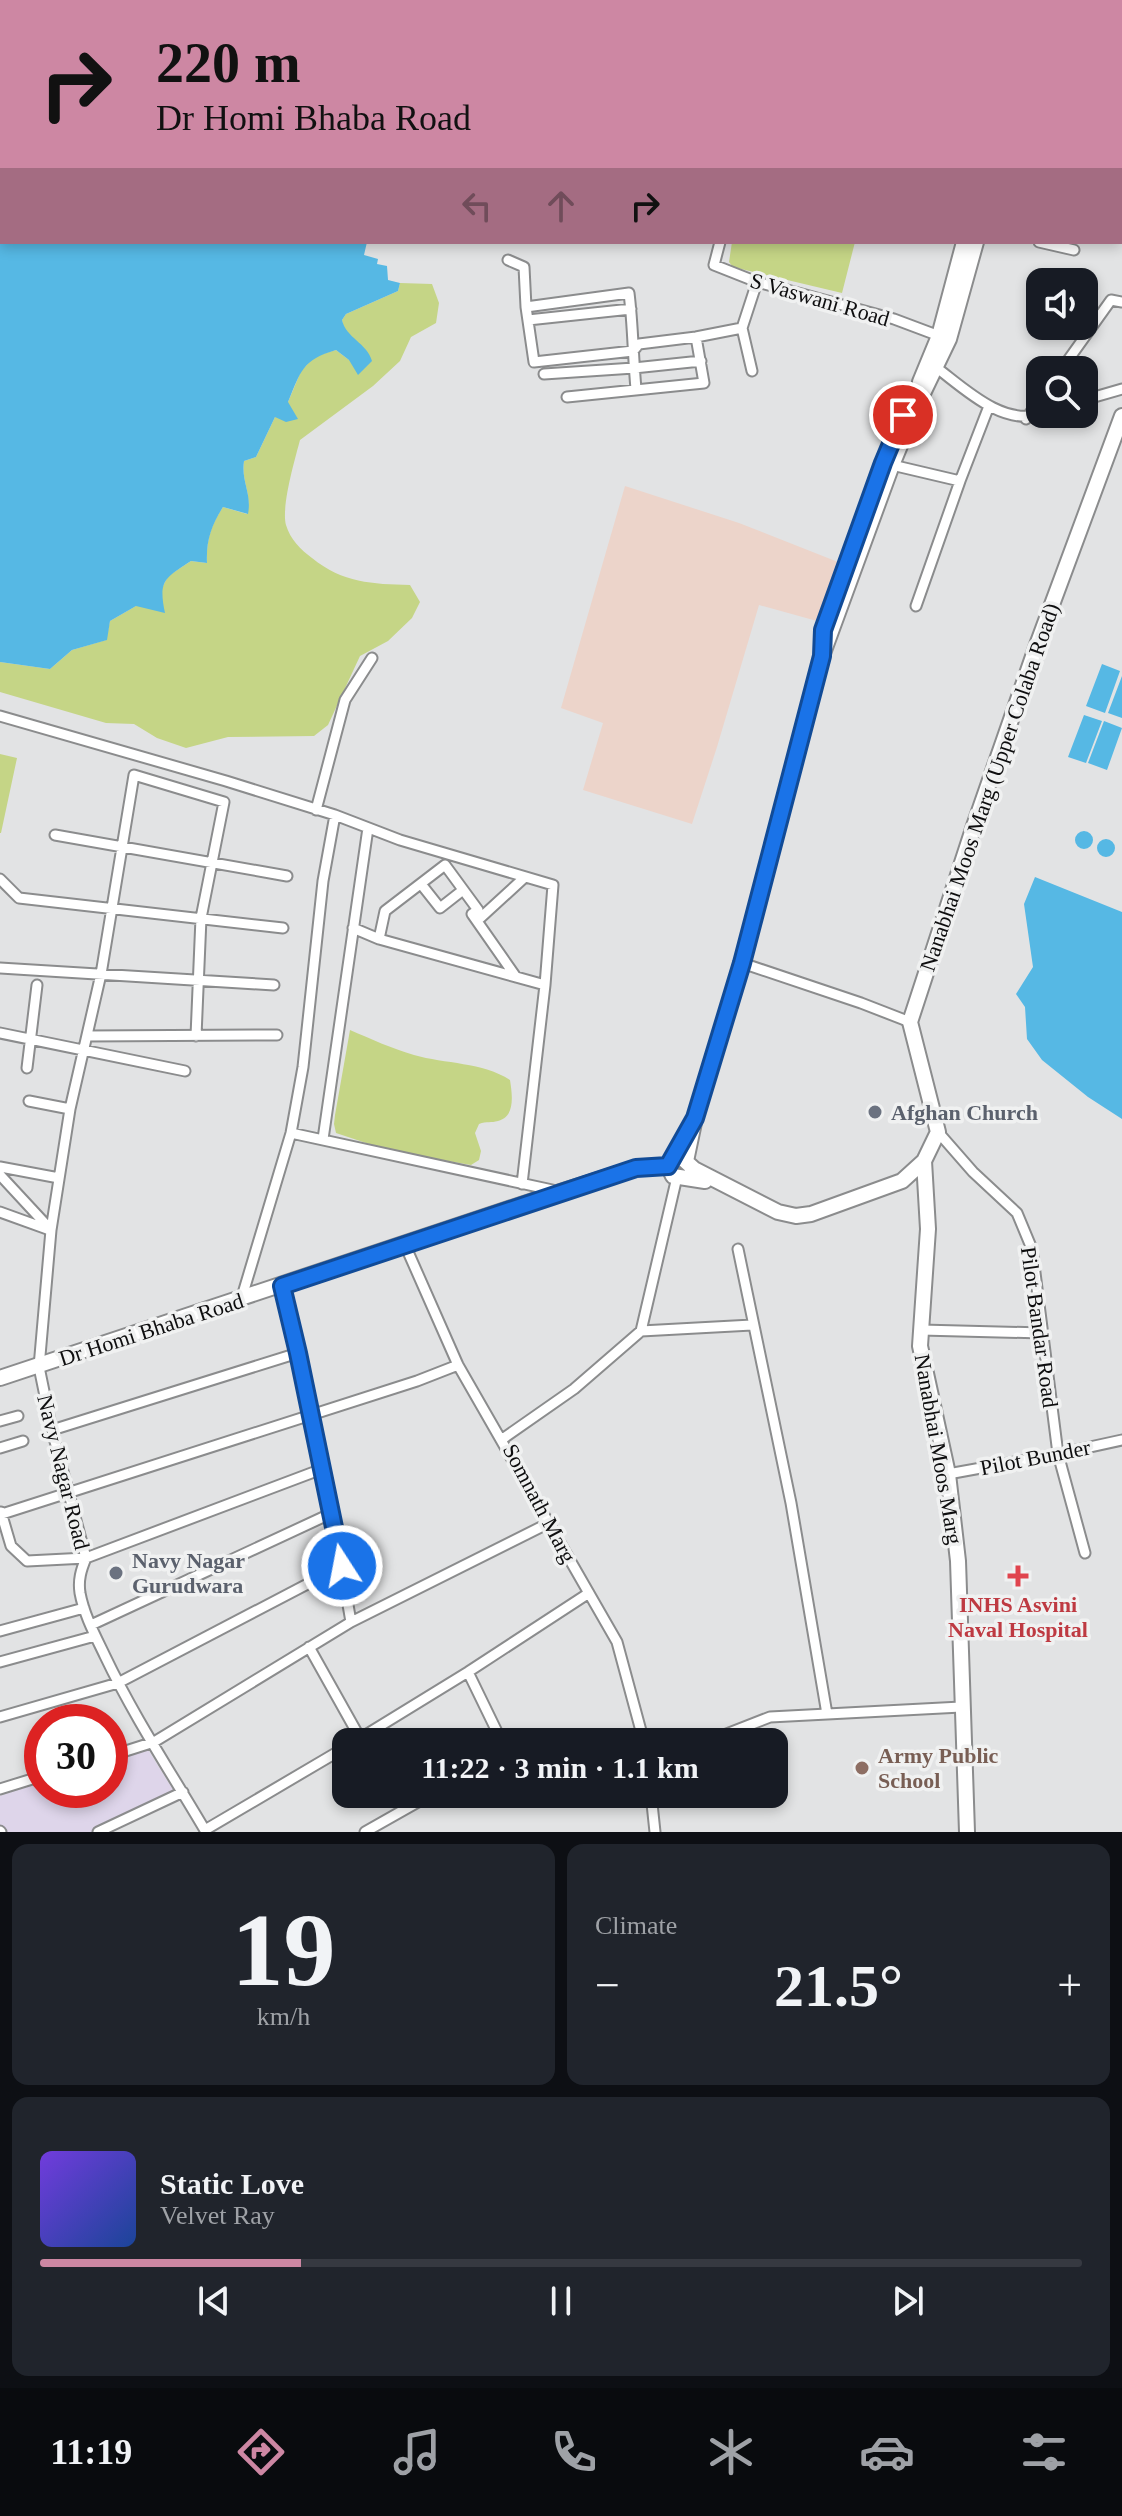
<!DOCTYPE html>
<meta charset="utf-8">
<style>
:root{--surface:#171b24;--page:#20242c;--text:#f1f3f6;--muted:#9ea1a6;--line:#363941;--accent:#cd87a3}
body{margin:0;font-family:Georgia,serif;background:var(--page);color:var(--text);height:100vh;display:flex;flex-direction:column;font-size:30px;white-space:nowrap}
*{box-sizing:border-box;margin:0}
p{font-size:26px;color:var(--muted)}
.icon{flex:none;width:44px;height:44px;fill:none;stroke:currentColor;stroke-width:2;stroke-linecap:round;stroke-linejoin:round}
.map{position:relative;height:1832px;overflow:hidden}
.panel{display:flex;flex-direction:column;gap:12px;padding:12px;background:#0d0f14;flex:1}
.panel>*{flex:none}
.banner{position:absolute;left:0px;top:0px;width:1122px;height:244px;box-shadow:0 4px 12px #0003;background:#cd87a3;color:#111;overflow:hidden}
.tools{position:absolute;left:1026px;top:268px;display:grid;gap:16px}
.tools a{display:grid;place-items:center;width:72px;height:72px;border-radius:16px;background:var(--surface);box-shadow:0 4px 12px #0003;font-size:40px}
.speed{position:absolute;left:24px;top:1704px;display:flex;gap:16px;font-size:40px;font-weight:700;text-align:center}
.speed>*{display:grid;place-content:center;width:104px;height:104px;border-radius:50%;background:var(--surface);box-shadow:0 4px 12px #0003;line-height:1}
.speed .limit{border:12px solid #d22;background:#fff;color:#111}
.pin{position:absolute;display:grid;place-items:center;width:68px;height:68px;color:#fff;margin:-34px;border:4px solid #fff;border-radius:50%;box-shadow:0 2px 8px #0007}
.me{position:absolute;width:88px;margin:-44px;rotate:349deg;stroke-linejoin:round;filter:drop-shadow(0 0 6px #0008)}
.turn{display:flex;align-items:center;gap:28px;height:168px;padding:0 24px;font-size:36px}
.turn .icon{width:104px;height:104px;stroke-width:2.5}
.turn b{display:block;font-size:56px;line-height:68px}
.lanes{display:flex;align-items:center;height:76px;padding:0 24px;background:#0003;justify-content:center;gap:40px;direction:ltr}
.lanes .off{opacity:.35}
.big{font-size:60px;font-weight:600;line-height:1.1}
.panel .widget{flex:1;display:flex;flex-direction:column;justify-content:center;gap:12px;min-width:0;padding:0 28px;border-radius:16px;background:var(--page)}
.panel .dial{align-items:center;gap:0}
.dial b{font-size:104px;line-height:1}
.song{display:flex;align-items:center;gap:24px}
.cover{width:96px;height:96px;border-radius:12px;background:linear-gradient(135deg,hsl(260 70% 55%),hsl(220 70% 35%))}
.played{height:8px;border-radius:4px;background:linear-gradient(90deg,var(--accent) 25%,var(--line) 25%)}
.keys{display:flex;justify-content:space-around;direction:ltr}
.heat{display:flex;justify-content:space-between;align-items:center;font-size:44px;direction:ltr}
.panel .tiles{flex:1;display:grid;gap:12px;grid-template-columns:1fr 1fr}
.widget:last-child{grid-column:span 2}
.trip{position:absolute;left:332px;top:1728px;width:456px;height:80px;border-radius:16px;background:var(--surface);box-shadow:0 4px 12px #0003;font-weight:600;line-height:80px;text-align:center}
.tabs{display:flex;height:128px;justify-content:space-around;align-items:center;background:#090b0e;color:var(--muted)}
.tabs .icon{width:56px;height:56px}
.tabs .selected{color:var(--accent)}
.tabs b{font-size:36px;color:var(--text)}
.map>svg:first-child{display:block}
</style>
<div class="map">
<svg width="1122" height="1832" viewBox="0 0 1122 1832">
<rect width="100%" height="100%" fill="#e2e3e4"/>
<path fill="#ded5ea" d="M489,0H772L771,2H489Z
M147,1748L175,1793L92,1832H4L0,1824V1796L42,1782V1790H110V1760Z"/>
<path fill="#ecd4ca" d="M625,486L739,523L838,562L817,621L759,605L717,747L692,824L583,790L603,723L561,708Z"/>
<path fill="#c5d586" d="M732,242H855L842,293L733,267L729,262Z
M400,283L432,284L439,303L436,323L411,337L400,361L373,386L300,440C295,459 281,507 286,525C290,539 301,550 312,558C343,583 372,584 410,585L420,602L412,618L388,641L360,656L328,725L314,736L228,737L186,748L157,738L134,724L106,723L0,692V662L50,669L72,650L106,640L110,621L160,592L168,576L191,561L207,563C206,540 211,525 223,507L247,514C252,491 241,483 244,461L256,457L275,417L288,402L301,371L315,356L336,350L349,360L342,320L346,314L398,291Z
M0,754L17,758L1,833H0Z
M350,1030C371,1039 393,1049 414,1055C445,1064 483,1062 510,1080C512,1093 516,1117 498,1121C491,1123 487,1121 479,1124L475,1133L481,1151L479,1160L471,1165L390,1151L336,1133L334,1124L335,1115Z"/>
<path fill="#56b8e4" d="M0,0H392L393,2H2V242H367L364,255L378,259L377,264L387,266L388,280L400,283L398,291L346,314L342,320C346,338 367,343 372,361L358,375L349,360L336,350C302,360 301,371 288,402L298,419L286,422L275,417L256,457L244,461C241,482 252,493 248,514L223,507C211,526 206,541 207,563L191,561C165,578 158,580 165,613L136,606L110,621L107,640L72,650L50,669L0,662Z
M1102,664L1120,671L1105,713L1086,706Z
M1122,676V718L1108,713Z
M1084,715L1102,721L1086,763L1068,757Z
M1104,721L1122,728L1107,770L1088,763Z
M1075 840a9 9 0 1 1 18 0a9 9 0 1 1-18 0Z
M1097 848a9 9 0 1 1 18 0a9 9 0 1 1-18 0Z
M1035,877L1122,912V1119L1088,1097L1042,1060L1027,1039L1025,1007L1016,994L1033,967L1024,904Z"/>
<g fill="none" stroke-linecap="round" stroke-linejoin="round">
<g stroke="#8b8c8d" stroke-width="13">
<path id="street" d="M780,2L781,0
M720,242L714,265L757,282L894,319L942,337
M1039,242L1074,250
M508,260L524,267L526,307
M528,320L631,309
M742,328L752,371
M937,368C966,390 1003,426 1041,414
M1061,370L1111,300L1122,302
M544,374L634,368L701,361
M636,389C633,357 633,325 629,293L526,307L534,362L633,351L639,344L696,337L742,328L757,282
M567,397L704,383L696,337
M1084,400L1122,389
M1026,419L1040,399
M892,465L960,481
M916,606L960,481L989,406
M0,716L226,781L335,815L400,840L553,885L545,985
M316,810L345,700L372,658
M55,835L287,876
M0,879L19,898L283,928
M421,884L440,908L463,890
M477,921L525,877
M353,928L379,939L545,985L522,1184
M379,939L385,911L445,865L478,910L472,914L516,977
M742,963L861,1003L910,1022
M0,968L274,985
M0,1033L185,1071
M87,1036L277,1035
M196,1036L201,918L224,802L134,775L101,974L70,1109L51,1230L39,1367L52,1430L86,1558C81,1570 78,1580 80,1593C84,1615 96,1637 105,1656C134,1717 172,1774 206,1832
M27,1068L37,985
M29,1101L70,1109
M938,1132L973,1172L1017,1213L1032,1249L1058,1454L1085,1553
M291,1133L557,1191
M323,1139L368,828
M0,1167L59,1178
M0,1175L51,1230
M0,1212L47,1229
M405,1245L458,1365L501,1440
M738,1249L791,1503L827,1714
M282,1286L298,1353L332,1513L351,1622
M241,1300L291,1133L303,1067L323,881L335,815
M921,1330L1042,1333
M641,1331L752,1325
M0,1421L18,1416
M52,1430L298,1353
M0,1448L23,1441
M948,1474L1058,1454L1122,1440
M1,1512L11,1546L27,1561L86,1558L322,1469
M2,1514L417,1381L458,1365
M91,1625L332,1513
M0,1631L84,1608
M309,1647L360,1738
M0,1662L95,1636
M468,1672L502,1742
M0,1717L118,1683L342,1566
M354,1742L468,1672L589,1593
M644,1742L617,1642L501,1440L574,1389L641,1331L677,1177
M706,1742L770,1717L961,1707
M110,1756L154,1742L351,1622L549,1523
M0,1789L42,1776
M651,1794L655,1832
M205,1830L346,1747
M0,1831L1,1832
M98,1832L183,1792
M365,1832L432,1794"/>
</g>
<g stroke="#8b8c8d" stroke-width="18">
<path id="secondary" d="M1027,2V0
M1045,2V0
M920,382L939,336L964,242
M686,1161L695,1118L742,963L822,656L892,465L913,414L949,339L976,242
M924,1161L928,1229L920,1346L948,1474L958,1561L967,1832
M668,1166L675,1158L683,1159L694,1169L778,1212L796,1216L811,1214L902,1181L924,1161L938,1132L910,1022L974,826L1037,645L1122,416
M668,1166L673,1176L705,1181
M0,1378L560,1192L636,1168L668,1166"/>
</g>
<use href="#street" stroke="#fff" stroke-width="9"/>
<use href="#secondary" stroke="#fff" stroke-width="14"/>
</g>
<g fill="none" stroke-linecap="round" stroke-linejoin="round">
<g stroke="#114b97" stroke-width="20">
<path id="route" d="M342,1566L298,1353L282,1286L636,1168L668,1166L695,1118L742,963L822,656L823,630L883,463L903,415"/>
</g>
<use href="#route" stroke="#1a73e8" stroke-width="14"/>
</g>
<g fill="#6b7280" stroke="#f0f1f1" stroke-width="3">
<circle cx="875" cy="1112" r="8"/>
<circle cx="116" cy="1573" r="8"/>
</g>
<path fill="#e0444e" stroke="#f0f1f1" stroke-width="3" d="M1014 1564h8v8h8v8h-8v8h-8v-8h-8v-8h8z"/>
<circle fill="#8d6e63" stroke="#f0f1f1" stroke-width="3" cx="862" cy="1768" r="8"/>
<g text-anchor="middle" stroke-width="7" stroke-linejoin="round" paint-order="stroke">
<g font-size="22" fill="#0e0e0f" stroke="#f0f1f1">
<text transform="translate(820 299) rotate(16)" y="8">S Vaswani Road</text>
<text transform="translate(989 787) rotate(-71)" y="8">Nanabhai Moos Marg (Upper Colaba Road)</text>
<text transform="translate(1040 1327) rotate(82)" y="8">Pilot Bandar Road</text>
<text transform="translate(151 1329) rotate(-18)" y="8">Dr Homi Bhaba Road</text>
<text transform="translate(939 1449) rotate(80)" y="8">Nanabhai Moos Marg</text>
<text transform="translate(1035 1457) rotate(-11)" y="8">Pilot Bunder</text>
<text transform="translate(64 1472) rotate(76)" y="8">Navy Nagar Road</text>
<text transform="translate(540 1503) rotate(62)" y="8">Somnath Marg</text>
</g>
<g font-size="22" font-weight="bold" fill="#5b616d" stroke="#f0f1f1" text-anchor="start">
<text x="891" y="1120">Afghan Church</text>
<text x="132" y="1568">Navy Nagar<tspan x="132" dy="25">Gurudwara</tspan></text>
</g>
<g font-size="22" font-weight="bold" fill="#be3a42" stroke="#f0f1f1">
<text x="1018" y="1612">INHS Asvini<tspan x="1018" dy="25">Naval Hospital</tspan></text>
</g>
<g font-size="22" font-weight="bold" fill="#785e54" stroke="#f0f1f1" text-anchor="start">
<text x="878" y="1763">Army Public<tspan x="878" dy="25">School</tspan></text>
</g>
</g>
</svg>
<div class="tools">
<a><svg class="icon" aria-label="sound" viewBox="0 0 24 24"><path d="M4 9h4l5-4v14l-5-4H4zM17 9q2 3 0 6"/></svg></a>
<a><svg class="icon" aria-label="search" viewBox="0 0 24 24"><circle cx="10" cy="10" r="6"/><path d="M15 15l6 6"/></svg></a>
</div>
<div class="speed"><div class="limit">30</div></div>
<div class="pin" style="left:903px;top:415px;background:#d93025"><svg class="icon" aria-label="arrive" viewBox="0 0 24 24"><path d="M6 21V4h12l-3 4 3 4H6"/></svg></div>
<svg class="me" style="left:342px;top:1566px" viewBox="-20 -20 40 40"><circle r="17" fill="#1a73e8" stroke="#fff" stroke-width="3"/><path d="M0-11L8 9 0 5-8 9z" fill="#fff"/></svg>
<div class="trip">11:22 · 3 min · 1.1 km</div>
<div class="banner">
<div class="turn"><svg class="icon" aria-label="right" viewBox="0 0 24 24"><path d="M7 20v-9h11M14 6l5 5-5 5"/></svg><div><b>220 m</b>Dr Homi Bhaba Road</div></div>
<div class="lanes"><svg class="icon off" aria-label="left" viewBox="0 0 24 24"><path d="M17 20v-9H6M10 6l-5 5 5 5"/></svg><svg class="icon off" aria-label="ahead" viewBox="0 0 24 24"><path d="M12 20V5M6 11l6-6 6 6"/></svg><svg class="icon" aria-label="right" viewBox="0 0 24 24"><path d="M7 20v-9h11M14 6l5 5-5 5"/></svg></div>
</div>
</div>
<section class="panel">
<div class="tiles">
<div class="widget dial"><b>19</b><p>km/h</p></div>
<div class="widget"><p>Climate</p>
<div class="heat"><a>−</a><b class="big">21.5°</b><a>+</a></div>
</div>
<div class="widget">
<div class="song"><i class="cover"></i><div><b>Static Love</b><p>Velvet Ray</p></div></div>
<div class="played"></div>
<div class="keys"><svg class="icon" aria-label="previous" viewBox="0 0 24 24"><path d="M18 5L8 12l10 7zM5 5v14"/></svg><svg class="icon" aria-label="pause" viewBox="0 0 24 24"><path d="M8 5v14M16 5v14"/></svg><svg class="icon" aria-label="next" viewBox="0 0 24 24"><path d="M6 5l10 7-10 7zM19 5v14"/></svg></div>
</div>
</div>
</section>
<nav class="tabs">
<b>11:19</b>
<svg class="icon selected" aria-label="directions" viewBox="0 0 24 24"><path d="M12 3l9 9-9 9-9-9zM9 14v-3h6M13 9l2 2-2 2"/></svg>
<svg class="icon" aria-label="music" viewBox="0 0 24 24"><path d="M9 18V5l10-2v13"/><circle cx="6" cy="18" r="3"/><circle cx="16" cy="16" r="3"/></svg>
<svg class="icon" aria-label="phone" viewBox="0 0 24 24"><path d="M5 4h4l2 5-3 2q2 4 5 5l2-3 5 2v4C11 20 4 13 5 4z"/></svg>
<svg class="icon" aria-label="climate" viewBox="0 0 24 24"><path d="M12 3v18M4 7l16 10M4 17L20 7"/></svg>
<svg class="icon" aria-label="car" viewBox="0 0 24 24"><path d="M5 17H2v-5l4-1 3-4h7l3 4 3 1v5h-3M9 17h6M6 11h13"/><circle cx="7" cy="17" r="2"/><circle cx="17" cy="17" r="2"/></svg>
<svg class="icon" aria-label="filters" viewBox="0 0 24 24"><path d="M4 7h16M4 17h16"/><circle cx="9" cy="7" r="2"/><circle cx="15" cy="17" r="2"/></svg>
</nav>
